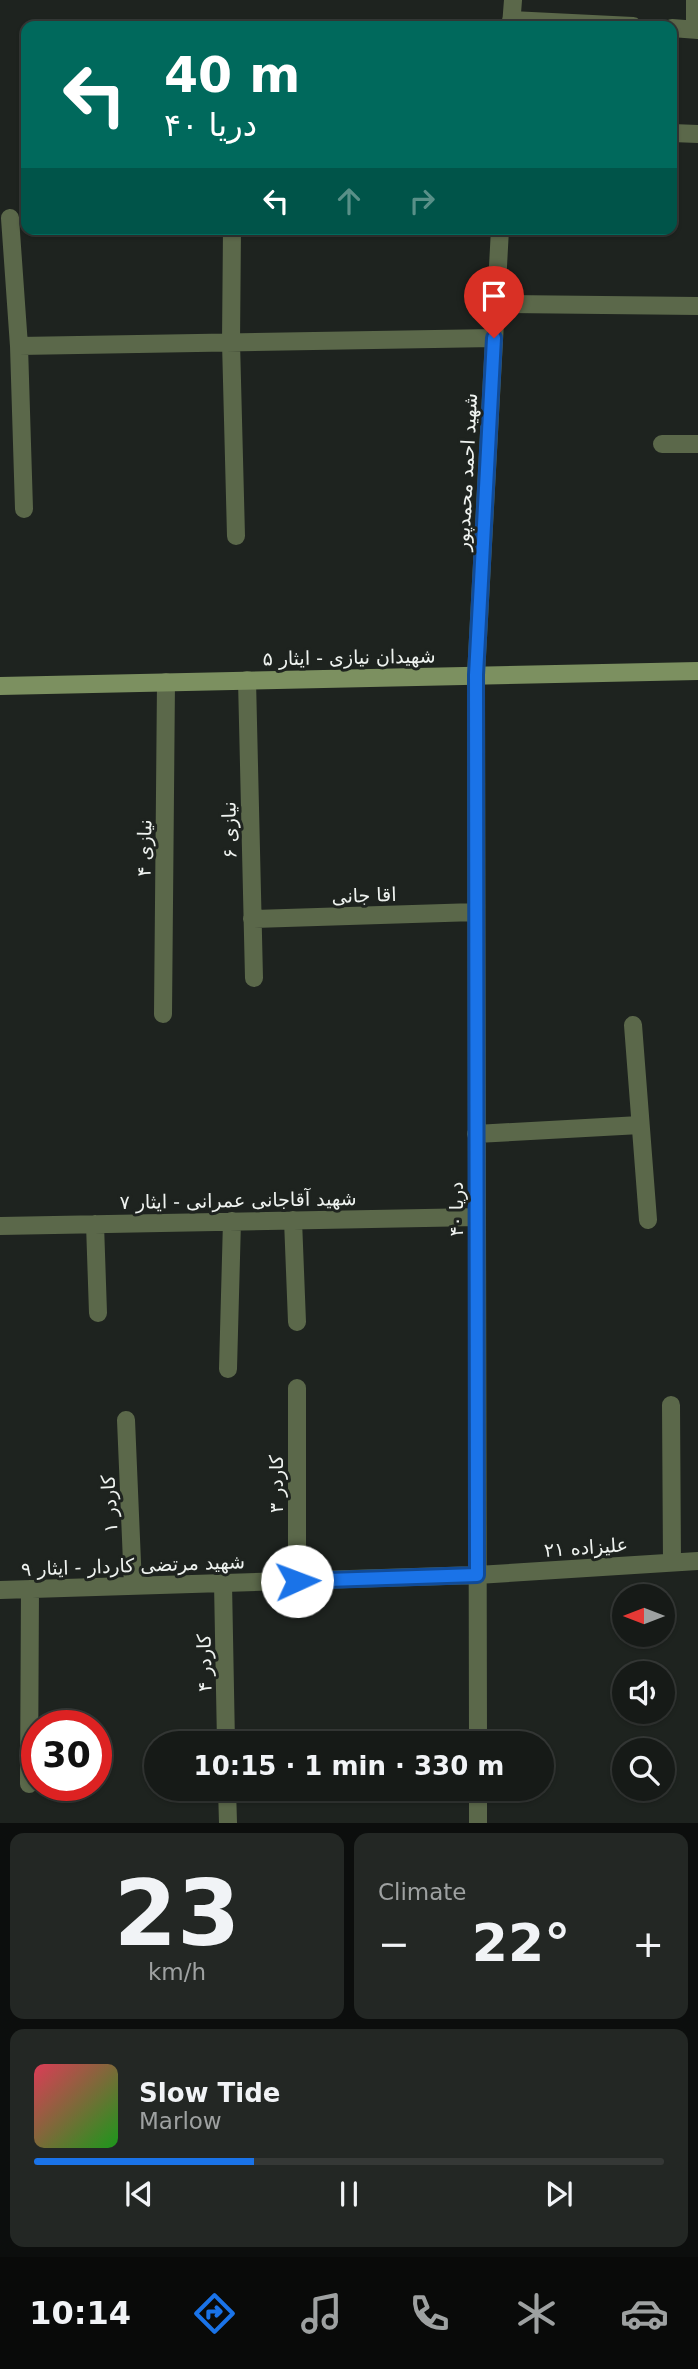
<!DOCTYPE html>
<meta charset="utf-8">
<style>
:root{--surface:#161a17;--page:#232724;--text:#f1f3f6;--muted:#9ea1a1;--line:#353836;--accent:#1a73e8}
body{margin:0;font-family:"DejaVu Sans",Vazirmatn,sans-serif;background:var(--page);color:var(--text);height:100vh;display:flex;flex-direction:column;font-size:26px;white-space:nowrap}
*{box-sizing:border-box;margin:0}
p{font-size:23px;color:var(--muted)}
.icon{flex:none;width:38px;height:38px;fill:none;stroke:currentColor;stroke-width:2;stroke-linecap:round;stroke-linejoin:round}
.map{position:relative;height:1823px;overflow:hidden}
.panel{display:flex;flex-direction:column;gap:10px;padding:10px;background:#0c0e0d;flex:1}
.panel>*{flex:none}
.guide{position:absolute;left:21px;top:21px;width:656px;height:214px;border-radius:14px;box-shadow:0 2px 5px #0004,0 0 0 2px var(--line);background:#00695c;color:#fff;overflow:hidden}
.needle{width:46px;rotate:270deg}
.tools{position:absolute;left:612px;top:1584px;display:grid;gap:14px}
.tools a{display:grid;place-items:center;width:63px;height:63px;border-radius:50%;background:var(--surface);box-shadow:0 2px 5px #0004,0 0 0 2px var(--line);font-size:35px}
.speed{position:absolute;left:21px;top:1710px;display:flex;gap:14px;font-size:35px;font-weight:700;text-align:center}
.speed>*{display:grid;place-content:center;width:91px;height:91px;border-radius:50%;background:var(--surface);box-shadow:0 2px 5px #0004,0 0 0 2px var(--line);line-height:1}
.speed .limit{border:10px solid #d22;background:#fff;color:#111}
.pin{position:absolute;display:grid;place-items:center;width:60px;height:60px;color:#fff;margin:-72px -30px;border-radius:50% 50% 50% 0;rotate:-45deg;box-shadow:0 0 7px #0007}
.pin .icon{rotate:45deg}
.me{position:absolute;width:77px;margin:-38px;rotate:88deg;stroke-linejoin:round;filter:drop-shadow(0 0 5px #0008)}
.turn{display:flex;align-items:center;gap:24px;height:147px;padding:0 28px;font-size:32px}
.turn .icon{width:91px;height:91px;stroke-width:2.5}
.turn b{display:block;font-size:49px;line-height:60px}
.lanes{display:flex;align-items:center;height:66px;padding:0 28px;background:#0003;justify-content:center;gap:35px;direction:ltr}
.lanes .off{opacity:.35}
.big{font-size:52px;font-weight:700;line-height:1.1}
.panel .card{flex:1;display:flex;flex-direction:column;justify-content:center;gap:10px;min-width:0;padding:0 24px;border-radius:14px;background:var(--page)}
.panel .dial{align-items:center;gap:0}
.dial b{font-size:91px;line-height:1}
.song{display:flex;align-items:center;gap:21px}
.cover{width:84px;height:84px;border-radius:10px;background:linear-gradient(135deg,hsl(350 70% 55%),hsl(120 70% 35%))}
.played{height:7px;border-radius:4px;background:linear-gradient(90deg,var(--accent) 35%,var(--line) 35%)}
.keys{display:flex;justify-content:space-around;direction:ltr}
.heat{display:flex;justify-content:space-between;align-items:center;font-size:38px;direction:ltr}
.panel .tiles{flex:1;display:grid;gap:10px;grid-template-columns:1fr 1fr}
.card:last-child{grid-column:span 2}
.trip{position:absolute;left:144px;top:1731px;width:410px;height:70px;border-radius:35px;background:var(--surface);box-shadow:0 2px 5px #0004,0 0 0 2px var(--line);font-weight:700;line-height:70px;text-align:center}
.dock{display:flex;height:112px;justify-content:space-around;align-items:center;background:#090a09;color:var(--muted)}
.dock .icon{width:49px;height:49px}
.dock .active{color:var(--accent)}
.dock b{font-size:32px;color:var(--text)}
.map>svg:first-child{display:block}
</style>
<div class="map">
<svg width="698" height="1823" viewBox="0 0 698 1823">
<rect width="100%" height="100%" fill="#1e231f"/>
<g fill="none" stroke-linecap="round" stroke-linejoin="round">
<path stroke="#5b684a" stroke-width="18" d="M695,0V29
M511,20L633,26
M511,26L513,0
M672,28L698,30
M672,133L698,134
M10,218L19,346L494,338
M232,229L231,342L236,536
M496,304L698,306
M19,346L24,509
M662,444H698
M247,680L254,978
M252,919L476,912
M163,1014L166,682
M633,1025L648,1220
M476,1134L640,1125
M293,1220L297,1322
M95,1224L98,1313
M0,1226L477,1217
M228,1369L232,1221
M297,1388V1581
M671,1405L672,1562
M126,1420L133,1586
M223,1583L226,1743
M0,1590L477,1575L698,1561
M478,1743L476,675L500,229
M29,1784L30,1589
M227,1788L228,1823
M478,1788V1823"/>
<path stroke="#7c9060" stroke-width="18" d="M0,686L698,671"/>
</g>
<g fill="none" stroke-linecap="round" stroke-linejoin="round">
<g stroke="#114b97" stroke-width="18">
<path id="route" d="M297,1581L477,1575L476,675L494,338"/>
</g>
<use href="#route" stroke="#1a73e8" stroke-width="12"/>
</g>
<g text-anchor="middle" stroke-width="6" stroke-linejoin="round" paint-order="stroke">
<g font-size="19" fill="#eff3f0" stroke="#1e231f">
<text transform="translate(466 472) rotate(-87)" y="7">شهید احمد محمدپور</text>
<text transform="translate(349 657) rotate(-1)" y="7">شهیدان نیازی - ایثار ۵</text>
<text transform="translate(229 830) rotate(-91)" y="7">نیازی ۶</text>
<text transform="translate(144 848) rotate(-89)" y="7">نیازی ۴</text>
<text transform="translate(364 895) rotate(-2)" y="7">اقا جانی</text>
<text transform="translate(238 1200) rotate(-1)" y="7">شهید آقاجانی عمرانی - ایثار ۷</text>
<text transform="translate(456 1209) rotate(-90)" y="7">دریا ۴۰</text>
<text transform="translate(276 1484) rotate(-90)" y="7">کاردر ۳</text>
<text transform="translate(109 1504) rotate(-93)" y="7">کاردر ۱</text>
<text transform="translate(586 1547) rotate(-4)" y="7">علیزاده ۲۱</text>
<text transform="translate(133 1565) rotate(-2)" y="7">شهید مرتضی کاردار - ایثار ۹</text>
<text transform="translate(204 1663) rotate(-91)" y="7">کاردر ۴</text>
</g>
</g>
</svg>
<div class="tools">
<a><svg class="needle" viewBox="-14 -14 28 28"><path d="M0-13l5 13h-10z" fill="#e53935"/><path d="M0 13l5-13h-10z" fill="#9ea1a1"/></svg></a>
<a><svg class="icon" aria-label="sound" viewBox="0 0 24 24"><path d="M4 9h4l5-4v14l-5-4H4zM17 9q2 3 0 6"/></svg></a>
<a><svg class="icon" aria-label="search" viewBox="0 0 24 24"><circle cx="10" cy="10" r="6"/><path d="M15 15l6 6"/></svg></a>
</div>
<div class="speed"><div class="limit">30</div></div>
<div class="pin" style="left:494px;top:338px;background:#d93025"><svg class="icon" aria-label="arrive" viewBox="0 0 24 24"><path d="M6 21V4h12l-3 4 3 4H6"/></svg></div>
<svg class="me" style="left:297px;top:1581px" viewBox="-20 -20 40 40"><circle r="19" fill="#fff"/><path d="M0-13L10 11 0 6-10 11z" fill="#1a73e8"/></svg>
<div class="trip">10:15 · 1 min · 330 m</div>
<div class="guide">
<div class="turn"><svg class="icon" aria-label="left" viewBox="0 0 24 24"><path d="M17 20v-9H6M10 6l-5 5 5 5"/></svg><div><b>40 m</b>دریا ۴۰</div></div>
<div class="lanes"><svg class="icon" aria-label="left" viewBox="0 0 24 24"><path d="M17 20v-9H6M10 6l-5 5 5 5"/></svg><svg class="icon off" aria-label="ahead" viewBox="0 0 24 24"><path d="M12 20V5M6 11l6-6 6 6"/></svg><svg class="icon off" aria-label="right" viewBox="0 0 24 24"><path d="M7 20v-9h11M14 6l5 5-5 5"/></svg></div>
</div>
</div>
<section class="panel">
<div class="tiles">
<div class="card dial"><b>23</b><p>km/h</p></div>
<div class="card"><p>Climate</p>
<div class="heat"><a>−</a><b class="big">22°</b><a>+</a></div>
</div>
<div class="card">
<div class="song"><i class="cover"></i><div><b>Slow Tide</b><p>Marlow</p></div></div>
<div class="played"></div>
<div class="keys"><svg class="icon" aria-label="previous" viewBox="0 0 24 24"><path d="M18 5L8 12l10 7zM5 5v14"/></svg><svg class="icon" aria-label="pause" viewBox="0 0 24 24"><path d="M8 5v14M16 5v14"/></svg><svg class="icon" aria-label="next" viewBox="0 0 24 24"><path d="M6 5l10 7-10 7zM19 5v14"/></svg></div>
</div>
</div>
</section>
<nav class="dock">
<b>10:14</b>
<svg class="icon active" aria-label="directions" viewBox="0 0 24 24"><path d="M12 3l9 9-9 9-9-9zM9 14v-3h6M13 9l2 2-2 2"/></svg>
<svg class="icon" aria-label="music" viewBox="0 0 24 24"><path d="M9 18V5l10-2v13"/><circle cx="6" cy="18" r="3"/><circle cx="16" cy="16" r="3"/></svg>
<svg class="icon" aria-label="phone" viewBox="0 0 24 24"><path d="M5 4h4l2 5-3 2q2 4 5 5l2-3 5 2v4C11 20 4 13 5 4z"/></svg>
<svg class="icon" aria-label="climate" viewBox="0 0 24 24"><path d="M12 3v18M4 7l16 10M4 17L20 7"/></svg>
<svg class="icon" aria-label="car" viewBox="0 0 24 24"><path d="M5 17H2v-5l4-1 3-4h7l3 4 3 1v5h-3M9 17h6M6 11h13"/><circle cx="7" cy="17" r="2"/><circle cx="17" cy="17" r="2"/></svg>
</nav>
